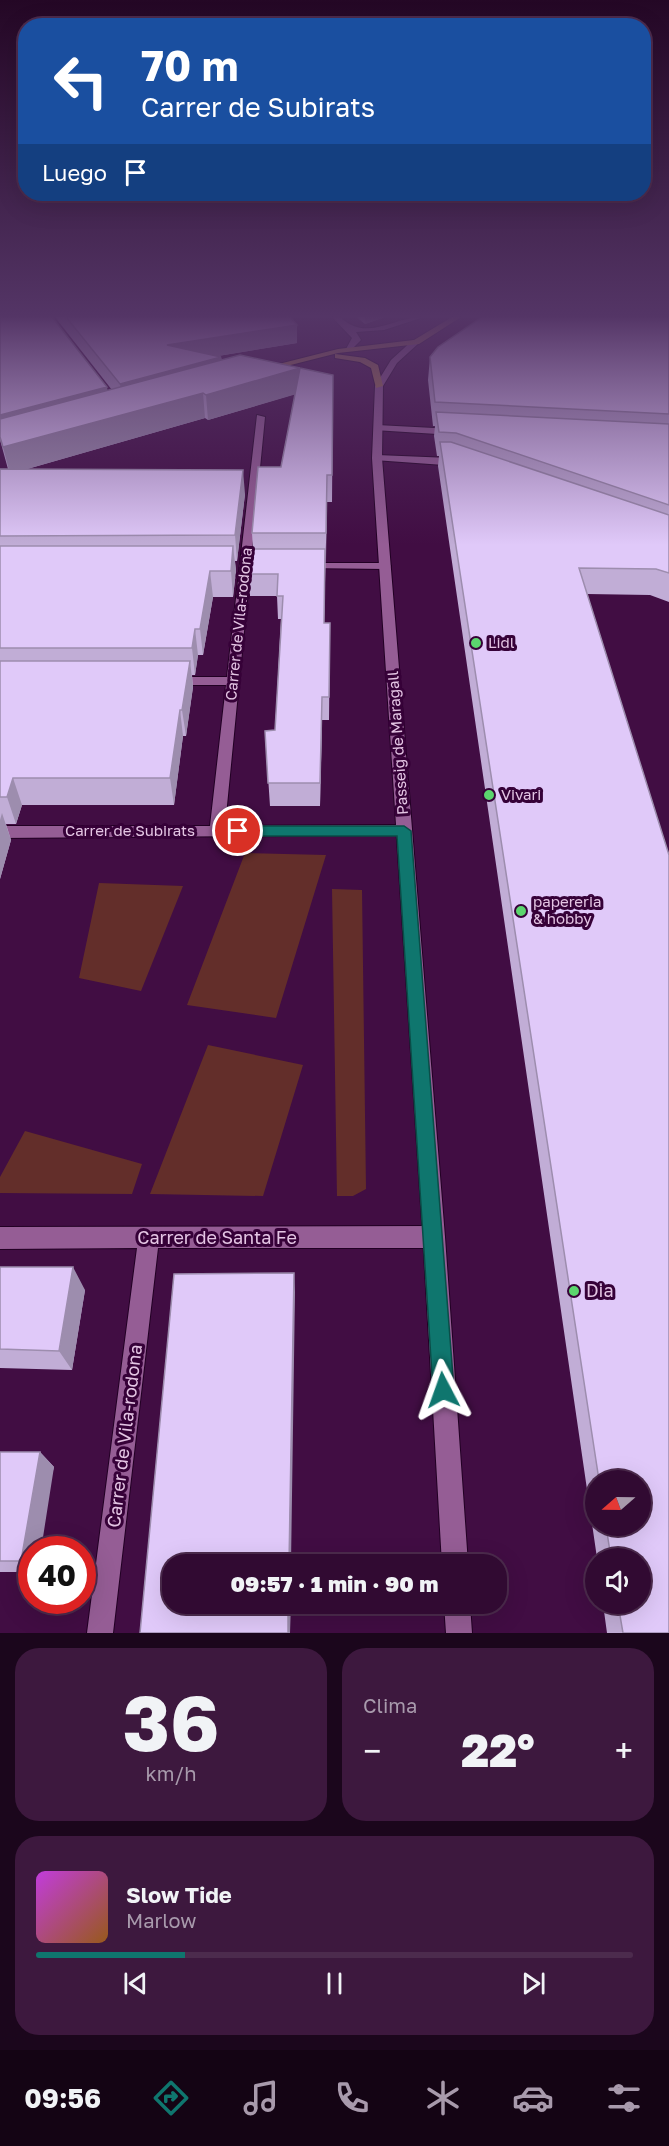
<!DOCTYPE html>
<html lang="es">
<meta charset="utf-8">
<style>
:root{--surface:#310a32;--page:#3d183e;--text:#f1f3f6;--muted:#a89aac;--line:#4c2b4d;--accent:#0f766e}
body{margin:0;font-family:"Golos Text",sans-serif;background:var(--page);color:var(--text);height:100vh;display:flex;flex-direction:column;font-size:22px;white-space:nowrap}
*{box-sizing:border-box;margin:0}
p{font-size:20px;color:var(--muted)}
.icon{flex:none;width:33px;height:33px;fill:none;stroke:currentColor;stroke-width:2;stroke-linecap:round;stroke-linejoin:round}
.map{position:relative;height:1633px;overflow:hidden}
.sheet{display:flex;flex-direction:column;gap:15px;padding:15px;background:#1b061c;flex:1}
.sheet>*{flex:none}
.hud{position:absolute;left:18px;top:18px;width:633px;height:183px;border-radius:24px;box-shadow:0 6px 24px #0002,0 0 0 2px var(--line);background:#1a4fa0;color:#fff;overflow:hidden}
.needle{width:39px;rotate:250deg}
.fabs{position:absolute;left:585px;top:1470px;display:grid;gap:12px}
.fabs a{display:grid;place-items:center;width:66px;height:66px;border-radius:50%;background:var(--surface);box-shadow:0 6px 24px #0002,0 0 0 2px var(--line);font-size:30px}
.speed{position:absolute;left:18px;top:1536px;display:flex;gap:12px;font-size:30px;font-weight:700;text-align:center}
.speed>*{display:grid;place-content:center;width:78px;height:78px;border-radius:50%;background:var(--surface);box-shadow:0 6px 24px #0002,0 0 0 2px var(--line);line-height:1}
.speed .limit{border:9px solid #d22;background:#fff;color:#111}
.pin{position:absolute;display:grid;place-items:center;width:51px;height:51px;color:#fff;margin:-26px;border:3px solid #fff;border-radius:50%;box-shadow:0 2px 6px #0007}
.me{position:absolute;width:66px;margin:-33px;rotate:356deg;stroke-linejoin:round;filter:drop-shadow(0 0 4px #0008)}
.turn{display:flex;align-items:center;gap:21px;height:126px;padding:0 24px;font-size:27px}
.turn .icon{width:78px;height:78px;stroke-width:2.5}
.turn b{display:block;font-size:42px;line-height:51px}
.then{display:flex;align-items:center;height:57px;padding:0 24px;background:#0003;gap:12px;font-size:22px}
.big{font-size:45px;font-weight:800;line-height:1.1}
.sheet .widget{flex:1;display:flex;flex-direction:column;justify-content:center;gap:9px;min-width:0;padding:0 21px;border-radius:24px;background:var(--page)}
.sheet .dial{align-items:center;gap:0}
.dial b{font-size:78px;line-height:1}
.song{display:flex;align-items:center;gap:18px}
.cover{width:72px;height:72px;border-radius:9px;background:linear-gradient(135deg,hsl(290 70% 55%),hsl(30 70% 35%))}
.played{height:6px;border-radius:3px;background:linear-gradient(90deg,var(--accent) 25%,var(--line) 25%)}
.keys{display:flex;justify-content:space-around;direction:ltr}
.heat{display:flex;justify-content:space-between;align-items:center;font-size:33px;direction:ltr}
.sheet .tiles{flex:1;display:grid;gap:15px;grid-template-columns:1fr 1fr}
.widget:last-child{grid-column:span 2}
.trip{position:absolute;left:162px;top:1554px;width:345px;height:60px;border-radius:24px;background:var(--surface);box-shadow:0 6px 24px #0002,0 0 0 2px var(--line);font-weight:800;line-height:60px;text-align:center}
.tab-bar{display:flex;height:96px;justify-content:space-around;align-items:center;background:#140414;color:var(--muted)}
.tab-bar .icon{width:42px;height:42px}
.tab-bar .on{color:var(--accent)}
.tab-bar b{font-size:27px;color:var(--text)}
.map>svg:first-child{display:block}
</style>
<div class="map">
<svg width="669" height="1633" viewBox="0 0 669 1633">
<rect width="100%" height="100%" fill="#410d43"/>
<path fill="#632e2a" d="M245,853L326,855L276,1018L187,1005Z
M99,883L183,886L141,991L79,978Z
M332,889L362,890L366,1189L353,1196H337Z
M208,1045L303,1065L263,1196L150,1194Z
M25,1131L142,1164L132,1194L0,1193V1177Z"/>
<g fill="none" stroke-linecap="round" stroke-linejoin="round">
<g stroke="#220024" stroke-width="2">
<path id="street" d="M332,317H340C367,343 394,316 424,317L384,330L356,332L361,340L350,351L346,349L352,338Z
M257,415L265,417L225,826L404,825L409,827L412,831L409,835L0,838V826H210L226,685H173L166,681L173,677H227Z
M377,425L453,429L458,432L453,435L374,430V426Z
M377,455L450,458L463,463L458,466L374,460V456Z
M306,563H385L391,566L385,569L302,568V564Z
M434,1226L441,1230L445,1237L441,1244L434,1248H158L113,1633H87L137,1248L0,1249V1227Z"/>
</g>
<g stroke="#220024" stroke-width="2">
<path id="secondary" d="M413,340L420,342L397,363L383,386L382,458L445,1237L468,1564H442L423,1237L372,458L375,386L391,360Z
M444,1604H470L472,1633H446Z"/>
</g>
<g stroke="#220024" stroke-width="2">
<path id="primary" d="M452,317H461L419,344L338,353L263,372L259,369L338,349L414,340Z
M335,354L365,358L378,365L383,386L376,388L371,368L360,362L335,358Z"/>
</g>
<use href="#street" fill="#955d95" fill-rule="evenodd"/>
<use href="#secondary" fill="#955d95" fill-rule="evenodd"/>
<use href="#primary" fill="#b0804f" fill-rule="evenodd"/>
</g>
<path fill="#c1add6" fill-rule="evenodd" d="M0,317L108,391L112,390L55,317H290L297,343L218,356L221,357L222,360L300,368V371L333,375L332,502H327L324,623H330L329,720H322L320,806H270L265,731L275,730L281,619H278L277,596H250L248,574L253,549L252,533L281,467L295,394L208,420L205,418L27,469L245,494L237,561H235L236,571L233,597H213L203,655H198L195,675H192L193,687L186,736H183L174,805H22L16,824H6L11,840L0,879V469H8L0,440Z
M356,317H385L365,324Z
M669,317V602L650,595L587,594L669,1633H607L603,1604H640V1558H597L438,466L439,456H437L434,436L435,426H433L428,380L430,357ZM596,1480H640V1526H596Z
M0,1267L85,1290L72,1370L0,1368Z
M0,1452H40L54,1467L32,1550V1572H0Z"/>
<path fill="#9d8dae" d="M365,317H385L365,324Z
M297,325V343L169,364L167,345Z
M221,357L223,376L123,403L120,384Z
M300,368V393L208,420L206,395Z
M107,387L110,406L0,437V415Z
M203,393L205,418L10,474L3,447Z
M243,470L245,494L237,561L235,535Z
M327,475V502L326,561V533Z
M233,546L236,571L233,597L231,571Z
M210,571L213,597L203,655L200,629Z
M195,629L198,655L195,675L192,648Z
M190,661L193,687L186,736L182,710Z
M322,697V720L320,806V783Z
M180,710L183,736L174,805L170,778Z
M13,778L22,805L16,824L7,797Z
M2,813L11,840L0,879V820Z
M73,1267L85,1290L72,1370L59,1351Z
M294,1273L295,1292L291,1564H289Z
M40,1452L54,1467L41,1550H32V1568L21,1561Z
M288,1604H291L290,1633H288Z"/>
<path fill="#e0c9f9" stroke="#9d8dae" stroke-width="1.5" d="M0,317H52L107,387L0,415Z
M66,317H290L297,325L167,345L221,357L120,384Z
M482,317H669V414L435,402L430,357L438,347Z
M240,355L300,368L206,395L203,393L3,447L0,437V419Z
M300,368L333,375L332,475H327L326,533H252L258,467H281Z
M436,412L669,424V505L456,433L439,432Z
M440,442H451L669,515V573L656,569L579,568L669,855V1633H623L618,1604H640V1558H611L606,1526H640V1480H599Z
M0,469L243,470L235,535L0,536Z
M0,546H233L231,571H210L200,629H195L192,648H0Z
M251,549H325L324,623H330L329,697H322L320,783H268L265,731L275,730L283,596H277L278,574H248Z
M0,661H190L182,710H180L170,778H13L7,797H0Z
M0,1267H73L59,1351L0,1349Z
M294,1273L289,1564H172V1604H288V1633H140L174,1274Z
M0,1452H40L21,1561H0Z"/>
<linearGradient id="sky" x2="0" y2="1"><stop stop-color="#240725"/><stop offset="0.58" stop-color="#543566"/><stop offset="1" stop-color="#543566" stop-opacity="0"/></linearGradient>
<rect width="669" height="545" fill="url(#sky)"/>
<path fill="#0f766e" stroke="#0a4d48" stroke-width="1.5" d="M238,826H404L411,831L454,1390L451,1397L443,1400L436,1397L433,1390L397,836H238L231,831Z"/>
<g fill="#5bd56e" stroke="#360138" stroke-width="2">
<circle cx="476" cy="643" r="6"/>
<circle cx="489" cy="795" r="6"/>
<circle cx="521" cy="911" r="6"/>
<circle cx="574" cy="1291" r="6"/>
</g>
<g text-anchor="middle" stroke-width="6" stroke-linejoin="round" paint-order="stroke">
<g font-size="15" fill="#e4c5e4" stroke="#360138">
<text transform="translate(239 624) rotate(-84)" y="5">Carrer de Vila-rodona</text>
<text transform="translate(398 743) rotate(-94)" y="5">Passeig de Maragall</text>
<text x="130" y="836">Carrer de Subirats</text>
</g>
<g font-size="15" fill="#e4c5e4" stroke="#360138" text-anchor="start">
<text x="488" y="648">Lidl</text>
<text x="501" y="800">Vivari</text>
<text x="533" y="907">papereria<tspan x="533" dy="17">&amp; hobby</tspan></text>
</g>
<g font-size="18" fill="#e4c5e4" stroke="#360138">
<text x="217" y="1244">Carrer de Santa Fe</text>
<text transform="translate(125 1436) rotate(-83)" y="6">Carrer de Vila-rodona</text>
</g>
<g font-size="18" fill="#e4c5e4" stroke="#360138" text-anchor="start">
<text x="586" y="1297">Dia</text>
</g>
</g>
</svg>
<div class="fabs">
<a><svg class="needle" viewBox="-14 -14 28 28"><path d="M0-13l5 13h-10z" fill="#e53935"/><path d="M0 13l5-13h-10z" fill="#a89aac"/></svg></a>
<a><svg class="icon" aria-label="sound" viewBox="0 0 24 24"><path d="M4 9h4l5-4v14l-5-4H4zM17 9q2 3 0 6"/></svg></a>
</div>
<div class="speed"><div class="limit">40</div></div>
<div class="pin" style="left:238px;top:831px;background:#d93025"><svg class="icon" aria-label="arrive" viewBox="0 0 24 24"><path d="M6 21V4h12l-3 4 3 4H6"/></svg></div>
<svg class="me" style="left:443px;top:1390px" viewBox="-20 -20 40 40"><path d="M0-17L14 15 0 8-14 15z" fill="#0f766e" stroke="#fff" stroke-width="4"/></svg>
<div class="trip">09:57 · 1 min · 90 m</div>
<div class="hud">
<div class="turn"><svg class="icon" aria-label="left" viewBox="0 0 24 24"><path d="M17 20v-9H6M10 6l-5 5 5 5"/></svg><div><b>70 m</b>Carrer de Subirats</div></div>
<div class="then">Luego<svg class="icon" aria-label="arrive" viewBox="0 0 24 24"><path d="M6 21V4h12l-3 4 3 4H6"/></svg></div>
</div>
</div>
<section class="sheet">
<div class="tiles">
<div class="widget dial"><b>36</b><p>km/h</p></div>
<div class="widget"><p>Clima</p>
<div class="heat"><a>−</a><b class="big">22°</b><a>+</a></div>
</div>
<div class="widget">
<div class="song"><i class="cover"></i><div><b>Slow Tide</b><p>Marlow</p></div></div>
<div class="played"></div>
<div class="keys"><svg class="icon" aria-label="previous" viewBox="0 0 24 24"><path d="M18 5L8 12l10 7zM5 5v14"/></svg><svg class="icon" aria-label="pause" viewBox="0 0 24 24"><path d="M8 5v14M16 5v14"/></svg><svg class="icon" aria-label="next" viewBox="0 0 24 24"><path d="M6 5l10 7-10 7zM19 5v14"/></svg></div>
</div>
</div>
</section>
<nav class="tab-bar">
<b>09:56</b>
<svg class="icon on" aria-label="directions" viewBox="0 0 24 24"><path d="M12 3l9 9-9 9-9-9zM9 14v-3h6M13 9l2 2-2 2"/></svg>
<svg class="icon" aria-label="music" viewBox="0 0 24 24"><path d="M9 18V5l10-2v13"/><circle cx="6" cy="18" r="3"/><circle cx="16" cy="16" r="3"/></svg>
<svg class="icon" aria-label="phone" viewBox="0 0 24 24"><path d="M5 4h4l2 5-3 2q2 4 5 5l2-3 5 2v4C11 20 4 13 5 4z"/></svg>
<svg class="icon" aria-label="climate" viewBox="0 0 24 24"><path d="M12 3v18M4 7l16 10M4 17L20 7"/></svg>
<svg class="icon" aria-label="car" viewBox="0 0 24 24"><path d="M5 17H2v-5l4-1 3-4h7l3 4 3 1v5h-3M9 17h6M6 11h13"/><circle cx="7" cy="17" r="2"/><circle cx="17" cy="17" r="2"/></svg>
<svg class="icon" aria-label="filters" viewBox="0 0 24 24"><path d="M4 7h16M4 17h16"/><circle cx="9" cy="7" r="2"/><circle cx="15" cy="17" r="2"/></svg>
</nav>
